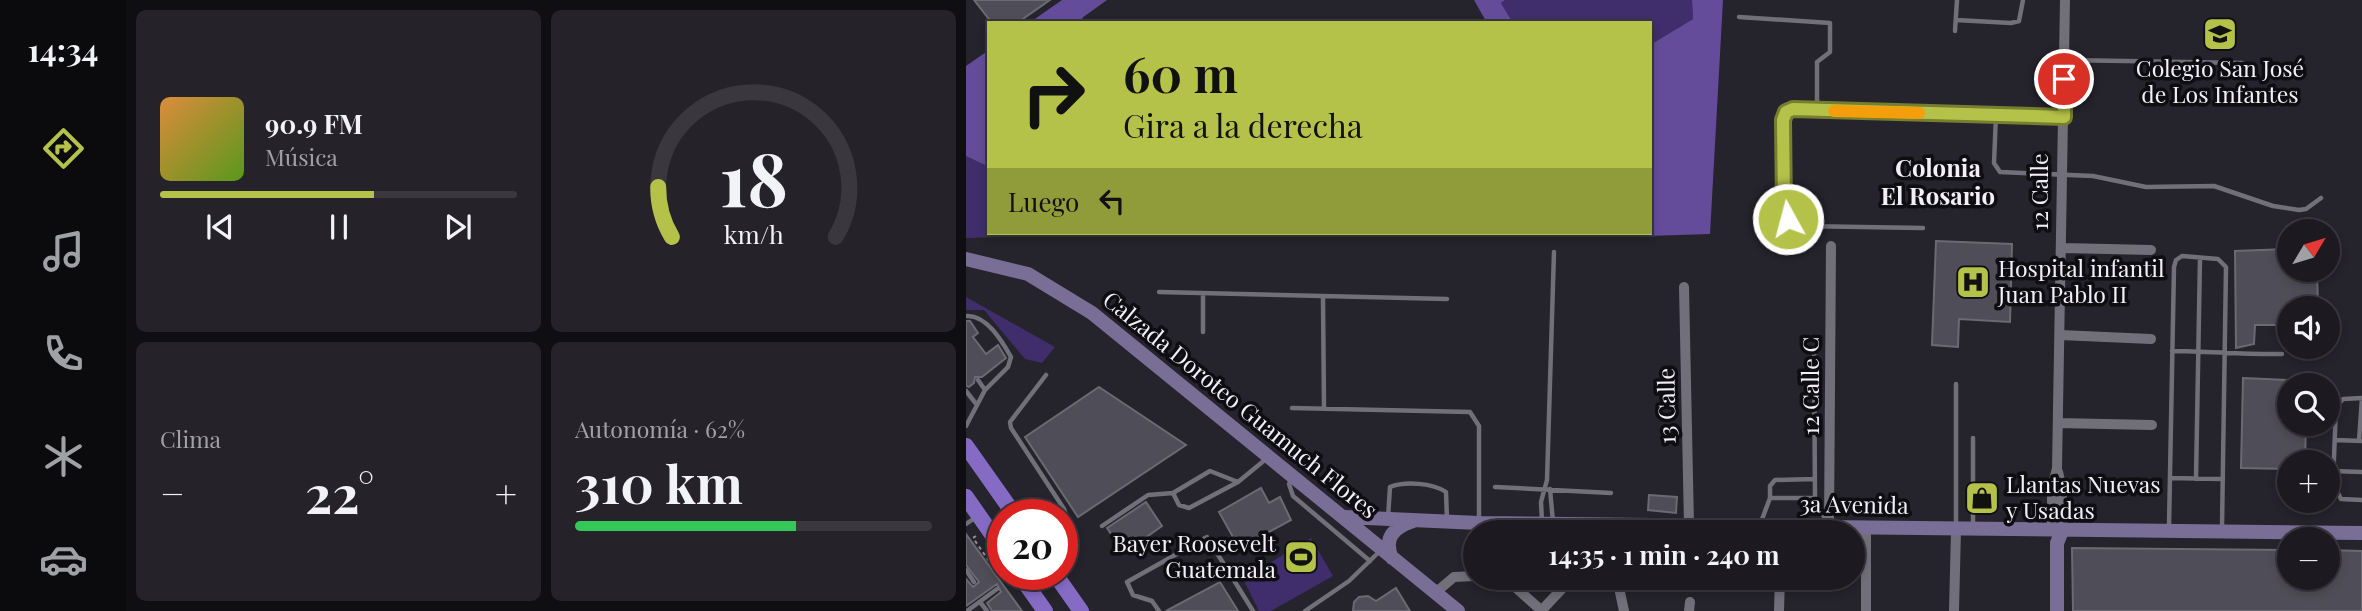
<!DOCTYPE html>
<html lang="es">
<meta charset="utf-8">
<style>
:root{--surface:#1c1a20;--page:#252329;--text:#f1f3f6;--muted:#a0a1a5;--line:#3a383e;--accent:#b5c249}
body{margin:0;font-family:"Playfair Display",serif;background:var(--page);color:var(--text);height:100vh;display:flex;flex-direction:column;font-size:26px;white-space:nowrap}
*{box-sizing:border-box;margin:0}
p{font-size:23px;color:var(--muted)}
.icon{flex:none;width:38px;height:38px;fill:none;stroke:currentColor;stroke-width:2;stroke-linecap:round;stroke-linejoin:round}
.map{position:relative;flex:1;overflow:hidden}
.drawer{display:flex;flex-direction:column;gap:10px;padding:10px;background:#0f0e12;width:840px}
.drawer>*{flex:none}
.top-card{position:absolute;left:21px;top:21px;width:665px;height:214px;border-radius:0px;box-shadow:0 4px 10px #0003,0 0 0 2px var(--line);background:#b5c249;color:#111;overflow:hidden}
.needle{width:46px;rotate:52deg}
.fabs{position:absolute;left:1311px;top:219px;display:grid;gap:14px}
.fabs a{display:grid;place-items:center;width:63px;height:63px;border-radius:50%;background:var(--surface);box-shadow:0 4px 10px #0003,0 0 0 2px var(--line);font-size:35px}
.speed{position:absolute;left:21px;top:499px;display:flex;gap:14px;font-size:35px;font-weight:700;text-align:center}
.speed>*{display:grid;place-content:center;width:91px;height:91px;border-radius:50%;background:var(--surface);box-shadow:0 4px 10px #0003,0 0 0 2px var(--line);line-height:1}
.speed .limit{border:10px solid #d22;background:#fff;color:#111}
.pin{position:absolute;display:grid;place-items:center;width:60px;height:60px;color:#fff;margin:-30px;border:4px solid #fff;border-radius:50%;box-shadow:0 2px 7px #0007}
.me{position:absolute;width:77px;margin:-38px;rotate:353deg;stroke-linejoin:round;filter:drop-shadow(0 0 5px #0008)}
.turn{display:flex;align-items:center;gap:24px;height:147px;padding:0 21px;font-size:32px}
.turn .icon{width:91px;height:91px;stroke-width:2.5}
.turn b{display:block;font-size:49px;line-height:60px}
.then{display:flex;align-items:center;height:66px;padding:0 21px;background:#0003;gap:14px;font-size:26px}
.big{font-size:52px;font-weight:700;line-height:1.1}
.drawer .card{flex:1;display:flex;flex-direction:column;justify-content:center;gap:10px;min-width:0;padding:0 24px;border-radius:10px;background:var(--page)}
.drawer .dial{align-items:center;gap:0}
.dial svg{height:182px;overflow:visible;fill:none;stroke:var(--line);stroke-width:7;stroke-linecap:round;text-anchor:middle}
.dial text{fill:var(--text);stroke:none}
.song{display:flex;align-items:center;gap:21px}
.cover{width:84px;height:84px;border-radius:10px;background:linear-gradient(135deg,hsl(30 70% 55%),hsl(90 70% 35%))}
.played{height:7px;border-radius:4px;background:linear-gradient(90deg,var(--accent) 60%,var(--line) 60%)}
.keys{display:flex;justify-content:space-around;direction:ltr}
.heat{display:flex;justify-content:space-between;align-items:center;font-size:38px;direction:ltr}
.charge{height:10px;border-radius:5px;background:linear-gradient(90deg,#34c759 62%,var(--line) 0)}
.drawer .tiles{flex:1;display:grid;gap:10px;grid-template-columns:repeat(2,1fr)}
.trip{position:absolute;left:497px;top:520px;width:402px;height:70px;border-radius:35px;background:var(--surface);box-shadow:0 4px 10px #0003,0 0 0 2px var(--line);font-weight:700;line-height:70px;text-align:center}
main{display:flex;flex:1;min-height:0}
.menu{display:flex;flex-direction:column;width:126px;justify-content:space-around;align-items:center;background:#0b0a0d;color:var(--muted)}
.menu .icon{width:49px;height:49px}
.menu .on{color:var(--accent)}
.menu b{font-size:32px;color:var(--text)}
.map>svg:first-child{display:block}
</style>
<main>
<nav class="menu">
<b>14:34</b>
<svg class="icon on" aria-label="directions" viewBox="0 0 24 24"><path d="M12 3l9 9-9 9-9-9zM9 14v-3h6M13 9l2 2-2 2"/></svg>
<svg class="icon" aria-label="music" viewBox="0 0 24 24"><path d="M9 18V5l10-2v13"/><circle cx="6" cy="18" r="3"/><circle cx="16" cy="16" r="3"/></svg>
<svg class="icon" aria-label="phone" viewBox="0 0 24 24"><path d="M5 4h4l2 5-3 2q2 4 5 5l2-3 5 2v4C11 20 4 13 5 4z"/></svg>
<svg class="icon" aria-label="climate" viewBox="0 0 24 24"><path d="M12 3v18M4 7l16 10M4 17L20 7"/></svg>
<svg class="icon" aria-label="car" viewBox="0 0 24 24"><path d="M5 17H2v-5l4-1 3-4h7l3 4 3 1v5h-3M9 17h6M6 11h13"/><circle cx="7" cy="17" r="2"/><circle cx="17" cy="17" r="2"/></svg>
</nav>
<section class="drawer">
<div class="tiles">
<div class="card">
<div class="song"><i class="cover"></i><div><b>90.9 FM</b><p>Música</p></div></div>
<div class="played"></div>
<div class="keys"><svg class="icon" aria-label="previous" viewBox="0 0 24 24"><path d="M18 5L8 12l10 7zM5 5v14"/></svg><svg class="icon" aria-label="pause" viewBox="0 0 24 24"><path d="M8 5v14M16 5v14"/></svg><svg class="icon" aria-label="next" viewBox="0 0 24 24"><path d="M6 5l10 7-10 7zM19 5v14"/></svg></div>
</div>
<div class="card dial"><svg viewBox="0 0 100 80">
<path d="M14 69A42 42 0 1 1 86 69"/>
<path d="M14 69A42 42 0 0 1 8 47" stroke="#b5c249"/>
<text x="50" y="56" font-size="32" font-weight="700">18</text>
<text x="50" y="72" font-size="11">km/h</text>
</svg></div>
<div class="card"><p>Clima</p>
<div class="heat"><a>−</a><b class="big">22°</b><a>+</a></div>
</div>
<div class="card"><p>Autonomía · 62%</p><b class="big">310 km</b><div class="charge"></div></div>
</div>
</section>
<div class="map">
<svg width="1396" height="611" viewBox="0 0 1396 611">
<rect width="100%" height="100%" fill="#25232b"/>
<path fill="#402d6b" d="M539,0H726L727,19L684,45V23H547L535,3Z
M0,156L23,167V233H42V237L0,238Z
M0,297L89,347L76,363L59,359L18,310H0Z
M345,538L367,576L305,611H293L277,579Z"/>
<path fill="#644c9b" d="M96,0H141L116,18L119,23H63Z
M508,0H539L535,3L547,23H521Z
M726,0H757L744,234L651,237L337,233H684V45L727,19Z
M23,50V167L0,156V66Z"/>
<path fill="#4f4d57" stroke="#6b6973" stroke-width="2" d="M8,0H84L51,23H26Z
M970,241L1046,244L1044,322L993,319L992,347L966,345Z
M1323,249V270H1351L1352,308H1323V325H1289L1288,344L1270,348L1269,251Z
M0,321H4L12,333L7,337L20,354L32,345L40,358L16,377H9L8,383L3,387L0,386Z
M1277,378L1323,380V424H1340L1339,462H1323V469L1275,468Z
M133,387L220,445L112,517L59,437Z
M1012,484H1023V513H1012Z
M295,488L303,503L314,497L325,520L273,548L253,512Z
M683,495L711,497L710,513L682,510Z
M180,502L196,526L158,553L141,528Z
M0,534L56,611H26L21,603L35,592L31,584L0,606V579L7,587L13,582L0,565Z
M1106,548L1323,550V578H1362V550L1396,551V611H1107Z
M254,582L272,611H200Z
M430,588L444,611H387L388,602L393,597L402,596L410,601Z"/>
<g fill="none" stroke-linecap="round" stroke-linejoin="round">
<path stroke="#918f96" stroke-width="2" stroke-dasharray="3.5 3.5" stroke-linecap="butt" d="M57,503L62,500L72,514
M10,536L7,538L23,561L27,558"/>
<path stroke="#716f79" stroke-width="4.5" d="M773,17L864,23V52L851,62V110
M990,20L1045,23L1053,21L1057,0
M989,31L991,0
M1100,60L1277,63
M1030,115L1028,163L1034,172L1127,176L1180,187L1248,186L1307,206L1333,210L1340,209L1355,198
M957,228L834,226L822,219L818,208L817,120L820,112L827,109L1095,117
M193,292L481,299
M237,295V332
M357,298L358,408
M0,316C20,314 36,341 45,357L42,367L19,390
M848,347L849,498
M1206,351C1243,351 1279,355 1316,354
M80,375L44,422L45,428L98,509L104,528L96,540
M990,384V527
M0,391L11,405
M326,408L504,412L513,426V520
M0,426L19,390L12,380
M1369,440L1396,441
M1393,441L1396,398L1377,399L1370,407L1367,483L1375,499L1396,500
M1367,471L1396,472
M1204,478L1255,479
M325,479L323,484L327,496L404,561
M1230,479L1234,258
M272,482L244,471L207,493L213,505L223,508L272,482L300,459
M529,487L645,493
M584,489L587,522
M804,498H849L861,523
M422,518L424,487C439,481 467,483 480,492L481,520
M576,522L575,502L581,480L588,252
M795,522L804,498V486L809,480L848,479
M0,524L9,518
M1007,525V438
M136,526L182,495L207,493
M1203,527L1208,267L1210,260L1216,256L1252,259L1260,267L1256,528
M0,570L8,582
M14,602L21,611
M1,611L31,589
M193,611L186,601L167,595L161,582L241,537L287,611
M339,611L383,581L415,550"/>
<path stroke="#716f79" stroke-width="10" d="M1097,248L1185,250
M718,287L723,525
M1094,335L1185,339
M1092,423L1186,425
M1092,472L1096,489V531
M863,527L865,246
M900,527V611
M1086,531V489L1091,468L1099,0
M539,578L576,611
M609,578L651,579
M651,578L658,611
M469,593L488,577L509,576
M576,610L606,578
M723,611L724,602
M813,611L814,578
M988,611L990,530"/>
<path stroke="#796e96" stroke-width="14" d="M0,259L62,274L126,313L492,611
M379,517L513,523L1396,533
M426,558C417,538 428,527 447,521
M1091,611V543L1096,531"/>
<path stroke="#866bc5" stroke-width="16" d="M0,446L48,514
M0,497L37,550
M53,574L79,611
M89,574L115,611"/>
</g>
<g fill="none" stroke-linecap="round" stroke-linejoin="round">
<g stroke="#767e2f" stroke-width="18">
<path id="route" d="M822,219L818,208L817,120L820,112L827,109L1098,117V79"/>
</g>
<use href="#route" stroke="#b5c249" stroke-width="12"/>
<path stroke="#f59e0b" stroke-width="12" d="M868,111L953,113"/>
</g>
<defs>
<g id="school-square" transform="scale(1.75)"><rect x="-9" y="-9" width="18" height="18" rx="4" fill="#b5c249" stroke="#0e0d11"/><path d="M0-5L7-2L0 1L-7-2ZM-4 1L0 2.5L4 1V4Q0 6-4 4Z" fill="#111"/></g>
<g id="hospital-square" transform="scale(1.75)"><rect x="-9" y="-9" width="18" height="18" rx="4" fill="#b5c249" stroke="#0e0d11"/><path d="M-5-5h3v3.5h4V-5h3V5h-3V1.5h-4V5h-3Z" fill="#111"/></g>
<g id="shop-square" transform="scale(1.75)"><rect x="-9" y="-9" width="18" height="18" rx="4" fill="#b5c249" stroke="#0e0d11"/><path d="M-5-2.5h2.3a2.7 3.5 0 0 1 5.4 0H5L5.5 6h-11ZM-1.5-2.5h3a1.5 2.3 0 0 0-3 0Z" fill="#111"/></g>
<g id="stadium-square" transform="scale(1.75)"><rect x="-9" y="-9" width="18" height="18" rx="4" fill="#b5c249" stroke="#0e0d11"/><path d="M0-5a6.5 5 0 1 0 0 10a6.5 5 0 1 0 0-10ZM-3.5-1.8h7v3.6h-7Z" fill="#111"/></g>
</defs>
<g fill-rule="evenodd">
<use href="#school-square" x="1254" y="34"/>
<use href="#hospital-square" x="1007" y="282"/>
<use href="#shop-square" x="1016" y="498"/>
<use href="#stadium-square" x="335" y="557"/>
</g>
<g text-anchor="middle" stroke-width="7" stroke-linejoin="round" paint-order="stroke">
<g font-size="23" fill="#f2f0f6" stroke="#0e0d11" text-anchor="start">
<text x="1254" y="77" text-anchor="middle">Colegio San José<tspan x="1254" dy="26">de Los Infantes</tspan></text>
<text x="1032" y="277">Hospital infantil<tspan x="1032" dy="26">Juan Pablo II</tspan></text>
<text x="1040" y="493">Llantas Nuevas<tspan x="1040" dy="26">y Usadas</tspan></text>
<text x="310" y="552" text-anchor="end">Bayer Roosevelt<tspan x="310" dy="26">Guatemala</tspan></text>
</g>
<g font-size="23" fill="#f2f0f6" stroke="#0e0d11">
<text transform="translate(1074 192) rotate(-90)" y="8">12 Calle</text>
<text transform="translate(845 386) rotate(-90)" y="8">12 Calle C</text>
<text transform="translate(274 405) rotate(39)" y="8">Calzada Doroteo Guamuch Flores</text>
<text transform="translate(701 406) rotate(-91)" y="8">13 Calle</text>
<text transform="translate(888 505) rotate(1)" y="8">3a Avenida</text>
</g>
<g font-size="24" font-weight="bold" fill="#f2f0f6" stroke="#0e0d11">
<text x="972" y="177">Colonia<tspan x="972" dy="28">El Rosario</tspan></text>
</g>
</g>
</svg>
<div class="fabs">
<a><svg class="needle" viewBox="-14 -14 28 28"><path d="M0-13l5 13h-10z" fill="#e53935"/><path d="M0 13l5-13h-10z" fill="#a0a1a5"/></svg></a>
<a><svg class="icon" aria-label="sound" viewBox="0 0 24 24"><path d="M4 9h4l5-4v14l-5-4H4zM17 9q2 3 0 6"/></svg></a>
<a><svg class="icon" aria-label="search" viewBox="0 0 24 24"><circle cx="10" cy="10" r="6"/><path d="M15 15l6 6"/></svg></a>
<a>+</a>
<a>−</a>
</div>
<div class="speed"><div class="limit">20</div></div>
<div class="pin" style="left:1098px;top:79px;background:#d93025"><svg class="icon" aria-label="arrive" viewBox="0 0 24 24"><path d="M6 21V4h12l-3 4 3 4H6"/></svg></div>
<svg class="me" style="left:822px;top:219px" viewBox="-20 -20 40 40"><circle r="17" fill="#b5c249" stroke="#fff" stroke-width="3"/><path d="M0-11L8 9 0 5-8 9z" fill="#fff"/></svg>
<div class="trip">14:35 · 1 min · 240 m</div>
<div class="top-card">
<div class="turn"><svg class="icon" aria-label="right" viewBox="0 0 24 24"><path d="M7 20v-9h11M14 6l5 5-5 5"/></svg><div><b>60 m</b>Gira a la derecha</div></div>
<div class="then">Luego<svg class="icon" aria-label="left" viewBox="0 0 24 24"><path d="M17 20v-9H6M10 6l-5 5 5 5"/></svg></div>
</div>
</div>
</main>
